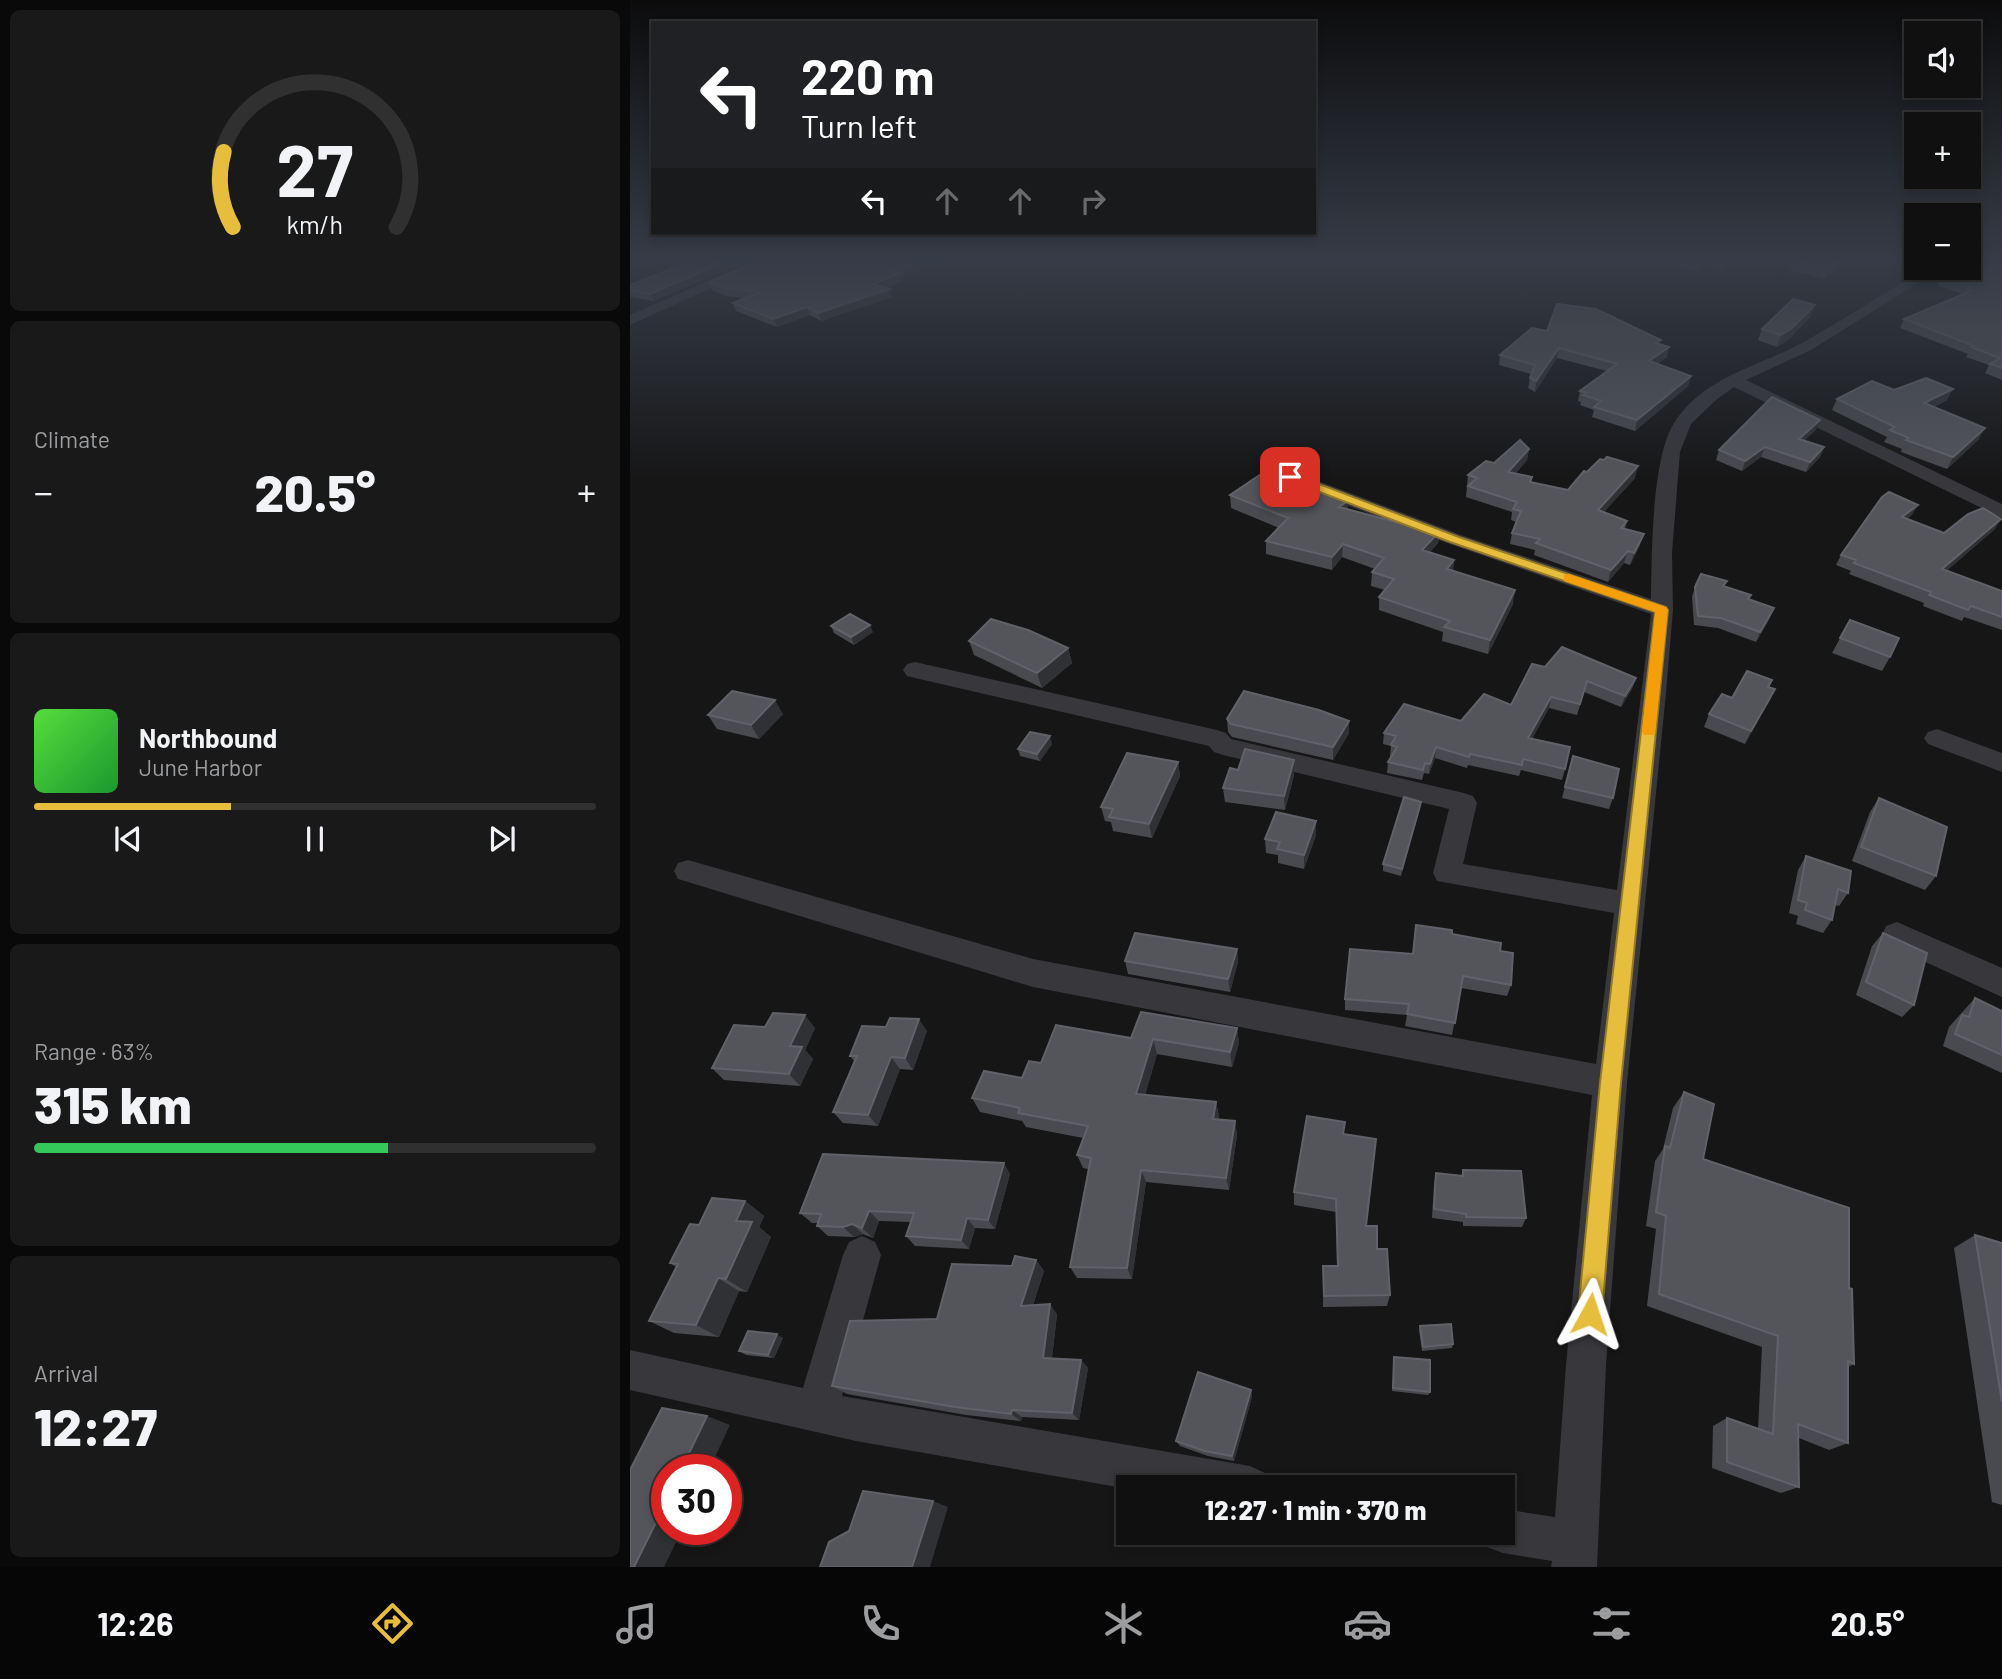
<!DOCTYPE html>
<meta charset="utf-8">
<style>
:root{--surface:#101011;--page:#19191a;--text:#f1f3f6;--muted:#9c9d9f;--line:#303031;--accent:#e7bd3e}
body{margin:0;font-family:Barlow,sans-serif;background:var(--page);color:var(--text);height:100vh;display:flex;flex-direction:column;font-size:26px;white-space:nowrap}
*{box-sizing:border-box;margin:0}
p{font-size:23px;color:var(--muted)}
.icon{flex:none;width:38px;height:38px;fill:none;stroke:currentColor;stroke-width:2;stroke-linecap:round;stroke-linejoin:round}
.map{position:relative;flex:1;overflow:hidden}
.panel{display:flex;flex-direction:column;gap:10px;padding:10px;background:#090909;width:630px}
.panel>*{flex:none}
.hud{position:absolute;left:21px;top:21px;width:665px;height:214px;border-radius:0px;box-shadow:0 4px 10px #0003,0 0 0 2px var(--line);background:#202124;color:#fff;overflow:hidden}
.fabs{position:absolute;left:1274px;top:21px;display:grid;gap:14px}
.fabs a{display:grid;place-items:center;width:77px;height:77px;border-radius:0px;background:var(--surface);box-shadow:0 4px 10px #0003,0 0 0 2px var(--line);font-size:35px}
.speed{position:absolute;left:21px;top:1454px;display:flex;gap:14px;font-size:35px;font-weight:700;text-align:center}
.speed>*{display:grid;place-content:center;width:91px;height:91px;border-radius:50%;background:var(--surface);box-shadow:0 4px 10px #0003,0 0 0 2px var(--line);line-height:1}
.speed .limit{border:10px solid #d22;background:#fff;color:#111}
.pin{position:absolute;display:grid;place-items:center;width:60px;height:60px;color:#fff;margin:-30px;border-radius:14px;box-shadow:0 4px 10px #0006}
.me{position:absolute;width:77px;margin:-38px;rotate:5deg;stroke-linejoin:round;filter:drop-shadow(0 0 5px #0008)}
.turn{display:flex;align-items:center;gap:24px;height:147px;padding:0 35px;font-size:32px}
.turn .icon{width:91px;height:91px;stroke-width:2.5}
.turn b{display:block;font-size:49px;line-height:60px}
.lanes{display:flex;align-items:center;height:66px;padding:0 35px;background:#0003;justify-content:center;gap:35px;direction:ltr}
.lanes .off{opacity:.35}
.big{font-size:52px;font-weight:800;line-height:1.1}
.panel .card{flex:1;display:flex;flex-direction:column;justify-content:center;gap:10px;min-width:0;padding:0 24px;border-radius:10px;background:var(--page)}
.panel .dial{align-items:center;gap:0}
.dial svg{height:182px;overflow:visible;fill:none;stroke:var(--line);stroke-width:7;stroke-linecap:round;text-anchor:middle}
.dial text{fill:var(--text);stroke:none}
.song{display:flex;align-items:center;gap:21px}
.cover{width:84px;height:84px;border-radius:10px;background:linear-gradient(135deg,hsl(110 70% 55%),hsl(130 70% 35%))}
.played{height:7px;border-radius:4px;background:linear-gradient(90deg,var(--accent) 35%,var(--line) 35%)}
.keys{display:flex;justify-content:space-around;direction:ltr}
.heat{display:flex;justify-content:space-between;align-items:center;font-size:38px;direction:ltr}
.charge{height:10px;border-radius:5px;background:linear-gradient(90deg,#34c759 63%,var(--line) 0)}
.trip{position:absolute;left:486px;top:1475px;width:399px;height:70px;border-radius:0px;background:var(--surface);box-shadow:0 4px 10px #0003,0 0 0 2px var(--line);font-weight:800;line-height:70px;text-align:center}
.tabs{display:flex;height:112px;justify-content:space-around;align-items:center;background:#060607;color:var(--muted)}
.tabs .icon{width:49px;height:49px}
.tabs .on{color:var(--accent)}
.tabs b{font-size:32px;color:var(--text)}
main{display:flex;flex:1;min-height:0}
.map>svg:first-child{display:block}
</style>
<main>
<section class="panel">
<div class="card dial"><svg viewBox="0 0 100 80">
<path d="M14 69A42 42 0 1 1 86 69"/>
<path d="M14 69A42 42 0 0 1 10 36" stroke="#e7bd3e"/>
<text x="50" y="56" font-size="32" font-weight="700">27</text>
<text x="50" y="72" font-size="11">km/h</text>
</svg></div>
<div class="card"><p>Climate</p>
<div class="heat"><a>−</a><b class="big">20.5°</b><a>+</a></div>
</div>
<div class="card">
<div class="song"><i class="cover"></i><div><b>Northbound</b><p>June Harbor</p></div></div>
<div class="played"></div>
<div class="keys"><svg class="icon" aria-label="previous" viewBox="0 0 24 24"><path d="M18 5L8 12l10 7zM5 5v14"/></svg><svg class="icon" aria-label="pause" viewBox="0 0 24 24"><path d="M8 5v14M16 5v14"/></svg><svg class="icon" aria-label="next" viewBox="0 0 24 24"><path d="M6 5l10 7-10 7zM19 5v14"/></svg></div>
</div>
<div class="card"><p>Range · 63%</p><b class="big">315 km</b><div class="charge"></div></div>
<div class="card"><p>Arrival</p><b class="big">12:27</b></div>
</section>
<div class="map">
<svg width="1372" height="1567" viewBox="0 0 1372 1567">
<rect width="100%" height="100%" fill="#161617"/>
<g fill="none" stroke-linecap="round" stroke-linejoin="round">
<path fill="#37373c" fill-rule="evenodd" d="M121,262H138L0,325V315Z
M1296,268H1312L1181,350L1116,380L1372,504V518L1104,387L1087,399L1061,424L1050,452L1042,553L1043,610L1036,693L997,1083L976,1365L967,1567H921L922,1561L873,1553L857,1547L852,1533H873V1509L925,1517L936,1365L962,1095L403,987L58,882L48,879L44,871L48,863L58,860L403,959L966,1064L984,913L807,881L803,873L819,809L593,755L584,752L579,746L285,678L277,676L273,670L277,664L285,662L587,730L596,733L601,739L834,793L843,796L847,803L833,864L987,890L1021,614L817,543L653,481L651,477L660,471L667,473L831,535L1021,599C1022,555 1021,455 1046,420C1075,377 1129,366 1172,343C1214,319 1255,293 1296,268Z
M1307,729L1372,753V772L1298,744L1294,738L1298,732Z
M1267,922L1372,968V997L1256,944L1252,935L1256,926Z
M232,1236L245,1242L251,1255L212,1396L620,1466L635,1473L642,1488L499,1489L226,1441L0,1390V1350L173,1388L213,1255L219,1242Z"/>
</g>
<path fill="#494a4f" d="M59,262H115L24,301L0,297V285Z
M125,262H311L272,277L274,280L256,288L262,297L191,321L180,315L147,327L106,311L103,303L116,298L97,296L82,290L79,282Z
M1025,262H1104L1092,270L1076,265L1067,271Z
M1160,262H1220L1194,279L1157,269Z
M1372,262V380L1355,373L1359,365L1336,357L1338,354L1270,328L1274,319L1332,294L1307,285L1311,276Z
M1185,305L1181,316L1158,340L1147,347L1128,340L1132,329Z
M917,331L1030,344L1037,357L1027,364L1061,376L1058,386L1005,431L962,417L964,410L950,405L951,402L948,401L950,391L977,371L927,358L905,392L898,388L901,374L869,365L870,355Z
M1264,390L1317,400L1304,407L1349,439L1317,469L1271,452L1272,449L1254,442L1257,437L1202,410L1207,399Z
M1186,430L1174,440L1194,447L1190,457L1176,472L1131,457L1112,471L1086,460L1089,450Z
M899,449L897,460L885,474L902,477L901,482L938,490L1005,478L974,512L997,521L995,529L1010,545L1000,565L994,563L978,582L904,555L905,550L880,544L882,533L886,522L881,520L882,512L836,497L838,475Z
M600,495L718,510L781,526L810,531L808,543L800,552L824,560L823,571L883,604L858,654L812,641L813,632L749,610V597L755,590L741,586L742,572L745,569L712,557L702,570L636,554V541L649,528L601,508Z
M1282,515L1277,519L1314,533L1365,529L1316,571L1372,591V630L1334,617L1332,621L1293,606L1294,603L1219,574L1221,571L1206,565L1211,555Z
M1095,586L1119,599L1140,618L1126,642L1088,628L1064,625L1062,597L1065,587Z
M1220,620L1260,657L1252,671L1202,653Z
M201,626L243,632L224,645L204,633Z
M339,641L438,648L442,663L412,688L344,655Z
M915,667L1006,678L1002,689L991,707L954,692L947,715L919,708L902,739L935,769L932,780L891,770L889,776L838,765L837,768L805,758L799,774L794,773L792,780L757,773L758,762L761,757L760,756L761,746L753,744L754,733L831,721L881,705Z
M1139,688L1145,689L1115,744L1074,727L1079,714L1102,698Z
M153,714L129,739L87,729L78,715Z
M597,719L719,733L703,760L602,737L598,732Z
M422,744L410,761L390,756L388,749Z
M664,760V775L655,810L595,802L593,788L608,770Z
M548,762L550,776L522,838L483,831L481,822L475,821L471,807Z
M940,767L983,798L979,809L932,798Z
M1249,798L1306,876L1295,890L1222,861L1240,812Z
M790,809L771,876L753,871V864Z
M686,835L674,869L648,863V855L636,853L635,839Z
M1176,856L1218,893L1209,906L1205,905L1202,920L1193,933L1166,924L1168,916L1159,913L1168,870Z
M1253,933L1284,1005L1272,1017L1226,995L1242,946Z
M822,934L870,951L881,985L877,996L831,988L822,1035L775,1026L777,1015L715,1010V999L782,954Z
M607,949L608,962L600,992L498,974L495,961Z
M1345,998L1372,1011V1073L1313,1046L1319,1027Z
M135,1027L185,1028L175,1050L183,1059L170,1086L94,1080L82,1068Z
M607,1028L609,1043L602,1067L527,1054L515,1095L586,1102L589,1116L588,1119L605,1121L607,1135L599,1190L516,1182L502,1279L447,1278L440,1267L458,1169L453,1168L447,1155L453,1138L396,1127L392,1121L350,1112L342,1098L392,1078L411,1063L501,1038Z
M297,1031L283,1070L270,1069L248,1126L213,1123L203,1112L224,1061L220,1056Z
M1054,1092L1073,1159L1219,1288L1224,1364L1218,1367V1443L1199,1450L1169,1438V1487L1151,1493L1082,1468L1083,1426L1097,1418L1128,1429L1132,1347L1017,1306L1026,1229L1016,1226L1025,1161L1033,1149L1043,1108Z
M715,1135L736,1226L747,1249L760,1295L757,1306L693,1307V1266H707L706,1212L664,1205V1192Z
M833,1170L896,1218L892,1227L833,1226V1222L802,1218L804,1183L806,1173L831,1176Z
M380,1174L365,1229L345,1228L339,1249L285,1246L276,1236L281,1222L249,1221L243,1238L233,1234L224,1237L198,1236L187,1226L188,1223H182L170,1213Z
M115,1201L134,1216L129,1227L141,1237L117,1292L109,1291L89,1337L44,1333L19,1321L46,1267L40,1263L69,1225Z
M1345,1235L1372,1243V1505L1362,1502L1324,1248Z
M406,1260L414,1271L403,1305L427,1314L422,1358L451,1360L458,1368L449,1420L392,1417L391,1421L336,1415L217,1394L202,1386L307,1319L382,1266Z
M790,1326L823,1344L822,1348L792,1351L789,1330Z
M153,1338L144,1358L116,1355L109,1351Z
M764,1357L800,1392L798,1395L762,1391Z
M621,1390L622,1397L604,1461L578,1456L550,1446L546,1441Z"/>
<path fill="#303134" d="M94,262H115L24,301L20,294Z
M289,262H311L272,277L274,280L246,291L243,284L266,271Z
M1069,262H1077L1076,265L1067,271Z
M1095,262H1104L1092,270Z
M1210,262H1220L1194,279L1197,270Z
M260,289L262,297L191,321L188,313Z
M1185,305L1181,316L1158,340L1147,347L1151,335Z
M177,307L180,315L147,327L143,319Z
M1039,347L1037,357L1016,371L1019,361Z
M929,348L927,358L905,392L906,381Z
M1061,376L1058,386L1005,431L1007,420Z
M1323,389L1317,400L1288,414L1294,403Z
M1190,420L1186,430L1165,449L1169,439Z
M1355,428L1349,439L1317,469L1323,457Z
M1135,447L1131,457L1112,471L1115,461Z
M1194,447L1190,457L1176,472L1180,462Z
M899,449L897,460L876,484L878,472Z
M1008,466L1005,478L965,522L968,510Z
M718,501V513L709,507Z
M1288,505L1282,515L1267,528L1272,517Z
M1371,519L1365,529L1305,580L1312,569Z
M810,531L808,543L791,563L792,550Z
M1014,534L1010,545L1000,565L1004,553Z
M713,544L712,557L702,570V557Z
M998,551L994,563L978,582L981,570Z
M824,560L823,573L817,569Z
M885,590L883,604L858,654L860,640Z
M1144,608L1140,618L1126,642L1130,632Z
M240,625L243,632L224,645L221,637Z
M438,648L442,663L412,688L407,673Z
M1006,678L1002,689L991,707L995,696Z
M1145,689L1139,702L1115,744L1121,731Z
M921,697L919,708L896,749L898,738Z
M145,700L153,714L129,739L121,725Z
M719,721V733L703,760V747Z
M420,736L422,744L410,761L407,754Z
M806,747L805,758L799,774L800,764Z
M664,760V775L655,810L654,796Z
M548,762L550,776L522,838L519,824Z
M791,802L790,809L771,876L772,869Z
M686,821V835L674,869V855Z
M607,949L608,962L600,992L598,979Z
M175,1015L185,1028L175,1050L183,1059L170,1086L159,1074L160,1046Z
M289,1019L297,1031L283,1070L275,1058Z
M607,1028L609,1043L602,1067L600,1052Z
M523,1039L527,1054L511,1109L506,1094Z
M261,1057L270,1069L248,1126L238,1115Z
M586,1102L589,1116L586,1133L583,1119Z
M605,1121L607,1135L599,1190L596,1178Z
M374,1163L380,1174L365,1229L358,1220Z
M511,1170L516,1182L502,1279L497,1268Z
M115,1201L134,1216L129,1227L141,1237L117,1292L96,1279L106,1221Z
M239,1211L249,1221L243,1238L232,1228Z
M337,1218L345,1228L339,1249L331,1240Z
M222,1224L233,1234L224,1237L213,1227Z
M406,1260L414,1271L399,1316L391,1306Z
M88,1278L109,1291L89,1337L66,1325Z
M420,1304L427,1314L421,1366L413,1358Z
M147,1334L153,1338L144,1358L138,1355Z
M451,1360L458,1368L449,1420L442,1413Z
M621,1390L622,1397L604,1461L602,1456Z
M382,1410L392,1417L391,1421L381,1414Z
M77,1416L100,1425L79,1470H51Z
M37,1500V1530H52L34,1567H4Z
M303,1501L318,1507L300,1567H282Z"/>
<path fill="#53555a" stroke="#616269" stroke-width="2" d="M59,262H94L20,294L0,290V285Z
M125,262H289L266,271L271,273L243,284L260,289L188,313L177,307L143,319L103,303L131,292L94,288L79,282Z
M1166,262H1210L1197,270Z
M1339,262H1372V368L1360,364L1370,358L1341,347L1344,346L1274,319L1341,291L1337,289L1341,287L1311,276L1326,268H1339Z
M1163,299L1185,305L1162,328L1151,335L1132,329Z
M927,304L966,309L1031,340L1026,343L1039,347L1019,361L1061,376L1007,420L964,407L971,401L953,395L956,393L950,391L987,364L929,348L906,381L900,378L905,365L870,355L902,328L917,331Z
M1296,378L1323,389L1294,403L1355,428L1323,457L1276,440L1279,438L1260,430L1265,427L1207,399L1242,381L1264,390Z
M1142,397L1190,420L1169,439L1194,447L1180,462L1135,447L1115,461L1089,450Z
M890,440L899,449L878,472L902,477L900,482L938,490L954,471L957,472L970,459L974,460L977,457L1008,466L968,510L997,521L991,528L1014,534L1004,553L998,551L981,570L906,543L910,539L882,533L891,511L883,509L887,502L838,486L847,478L838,475L856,461L864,463Z
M645,472L718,501L709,507L781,526L784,522L810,531L792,550L824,560L817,569L885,590L860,640L814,627L820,621L749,597L764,579L742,572L754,558L713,544L702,557L636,541L658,518L600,495L631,474L638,476Z
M1259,492L1288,505L1272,517L1314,533L1338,514L1353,508L1371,519L1312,569L1372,591V617L1341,606L1338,610L1299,595L1301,592L1224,563L1226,560L1211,555L1252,497Z
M1071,574L1097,581L1093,586L1121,595L1118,599L1144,608L1130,632L1091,618L1068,616L1065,587Z
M220,614L240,625L221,637L201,626Z
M361,619L398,630L438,648L407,673L339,641Z
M1220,620L1269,638L1260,657L1210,638Z
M932,647L1006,678L995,696L957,681L950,704L921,697L898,738L940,747L935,769L893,759L892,765L840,754L839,757L806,747L800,764L795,763L793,770L758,762L767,747L761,745L766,736L754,733L774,704L831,721L854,694L881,705L902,664L915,667Z
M1117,671L1142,680L1138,687L1145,689L1121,731L1079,714L1092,694L1102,698Z
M102,691L145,700L121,725L78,715Z
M614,691L689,710L719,721L703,747L601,724L597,719Z
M400,732L420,736L407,754L388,749Z
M615,749L664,760L654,796L593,788L600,768L608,770Z
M497,753L548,762L519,824L479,817L483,809L471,807Z
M943,756L989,769L983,798L935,787Z
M774,797L791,802L772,869L753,864Z
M1249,798L1317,827L1306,876L1231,847Z
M646,812L686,821L674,855L647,849L650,842L635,839Z
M1176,856L1221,871L1218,893L1208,889L1202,920L1175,910L1177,903L1168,900Z
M786,925L822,930V934L871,943L870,951L883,953L881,985L833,976L825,1023L777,1014L779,1004L715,999L720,949L783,954Z
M505,933L607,949L598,979L495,961Z
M1253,933L1297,953L1284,1005L1236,982Z
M1345,998L1372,1011V1055L1325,1034L1332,1015L1339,1017Z
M511,1012L607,1028L600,1052L523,1039L506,1094L586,1102L583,1119L605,1121L596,1178L511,1170L497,1268L440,1267L461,1158L447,1155L458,1126L388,1113L390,1108L342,1098L354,1071L392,1078L399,1061L411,1063L426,1025L501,1038Z
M143,1013L175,1015L160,1046L172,1047L159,1074L82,1068L104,1025L135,1027Z
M260,1018L289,1019L275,1058L261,1057L238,1115L203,1112L227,1056H220L232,1026L256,1027Z
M1054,1092L1084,1104L1073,1159L1219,1208V1288L1222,1289L1224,1364L1218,1361V1443L1168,1424L1169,1487L1097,1462V1418L1143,1434L1148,1336L1029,1294L1036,1216L1026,1212L1035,1146L1040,1148Z
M677,1116L715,1122L713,1134L746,1139L736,1226H747V1249H757L760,1295L694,1296L693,1266H708L706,1199L664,1192Z
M193,1154L374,1163L358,1220L337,1218L331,1240L276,1236L284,1213L239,1211L232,1228L222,1224L213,1227L187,1226L191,1214L170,1213Z
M833,1170L891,1171L896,1218L836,1217V1214L804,1209L806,1173L833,1176Z
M82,1198L115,1201L106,1221L122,1222L96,1279L88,1278L66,1325L19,1321L48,1264L40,1263L60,1224L69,1225Z
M1345,1235L1372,1243V1402Z
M385,1256L406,1260L391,1306L420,1304L413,1358L451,1360L442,1413L382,1410L381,1414L325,1407L202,1386L220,1321L307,1319L322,1264L382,1266Z
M821,1324L823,1344L793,1347L790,1326Z
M118,1331L147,1334L138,1355L109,1351Z
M764,1357L800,1360V1392L763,1388Z
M568,1372L621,1390L602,1456L575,1451L546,1441Z
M32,1408L77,1416L51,1470H37V1500L4,1567H0V1470Z
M233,1491L303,1501L282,1567H190L199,1542L219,1531Z"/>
<linearGradient id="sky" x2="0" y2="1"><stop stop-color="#0c0c0d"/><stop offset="0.54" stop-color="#363c47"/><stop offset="1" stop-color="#363c47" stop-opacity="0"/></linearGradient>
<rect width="1372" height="481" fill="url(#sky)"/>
<path fill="#e7bd3e" stroke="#967b28" stroke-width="2" d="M660,473L829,537L1036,607L1038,610L991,1083L972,1314L969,1322L960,1326L952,1322L948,1314L970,1083L1025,612L820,542L656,479V474Z"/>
<path fill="#f59e0b" d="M939,574L1036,607L1038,610L1025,735H1014L1012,731L1025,612L934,581V575Z"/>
</svg>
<div class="fabs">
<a><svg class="icon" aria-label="sound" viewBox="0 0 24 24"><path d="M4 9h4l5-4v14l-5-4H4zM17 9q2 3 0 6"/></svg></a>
<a>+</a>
<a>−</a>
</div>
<div class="speed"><div class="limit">30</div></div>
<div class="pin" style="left:660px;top:477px;background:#d93025"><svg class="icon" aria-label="arrive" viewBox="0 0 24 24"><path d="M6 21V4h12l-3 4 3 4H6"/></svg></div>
<svg class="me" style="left:960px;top:1314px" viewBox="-20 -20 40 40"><path d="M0-17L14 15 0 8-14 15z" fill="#e7bd3e" stroke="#fff" stroke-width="4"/></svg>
<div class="trip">12:27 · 1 min · 370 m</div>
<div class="hud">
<div class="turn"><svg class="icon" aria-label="left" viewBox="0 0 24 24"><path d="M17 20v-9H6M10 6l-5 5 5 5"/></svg><div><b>220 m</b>Turn left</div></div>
<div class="lanes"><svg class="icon" aria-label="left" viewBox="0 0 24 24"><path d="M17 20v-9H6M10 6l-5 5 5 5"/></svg><svg class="icon off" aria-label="ahead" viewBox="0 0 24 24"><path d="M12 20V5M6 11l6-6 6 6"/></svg><svg class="icon off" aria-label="ahead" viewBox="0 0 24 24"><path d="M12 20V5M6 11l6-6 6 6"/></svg><svg class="icon off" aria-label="right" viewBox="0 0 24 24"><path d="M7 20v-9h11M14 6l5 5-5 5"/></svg></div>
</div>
</div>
</main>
<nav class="tabs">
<b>12:26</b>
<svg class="icon on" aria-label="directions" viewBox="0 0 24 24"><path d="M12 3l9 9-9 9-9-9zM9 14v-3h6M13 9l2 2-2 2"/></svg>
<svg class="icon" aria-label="music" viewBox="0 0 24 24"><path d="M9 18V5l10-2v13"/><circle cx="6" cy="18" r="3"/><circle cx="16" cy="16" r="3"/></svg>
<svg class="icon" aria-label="phone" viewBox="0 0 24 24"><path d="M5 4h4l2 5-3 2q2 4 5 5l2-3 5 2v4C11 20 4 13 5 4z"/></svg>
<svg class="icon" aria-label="climate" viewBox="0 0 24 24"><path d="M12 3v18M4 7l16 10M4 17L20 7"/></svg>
<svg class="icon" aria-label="car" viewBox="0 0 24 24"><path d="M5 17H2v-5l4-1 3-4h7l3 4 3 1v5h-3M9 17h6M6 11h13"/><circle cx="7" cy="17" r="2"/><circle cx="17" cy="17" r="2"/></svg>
<svg class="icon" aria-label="filters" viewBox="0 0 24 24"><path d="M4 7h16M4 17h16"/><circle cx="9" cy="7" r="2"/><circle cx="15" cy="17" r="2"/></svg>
<b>20.5°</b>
</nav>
